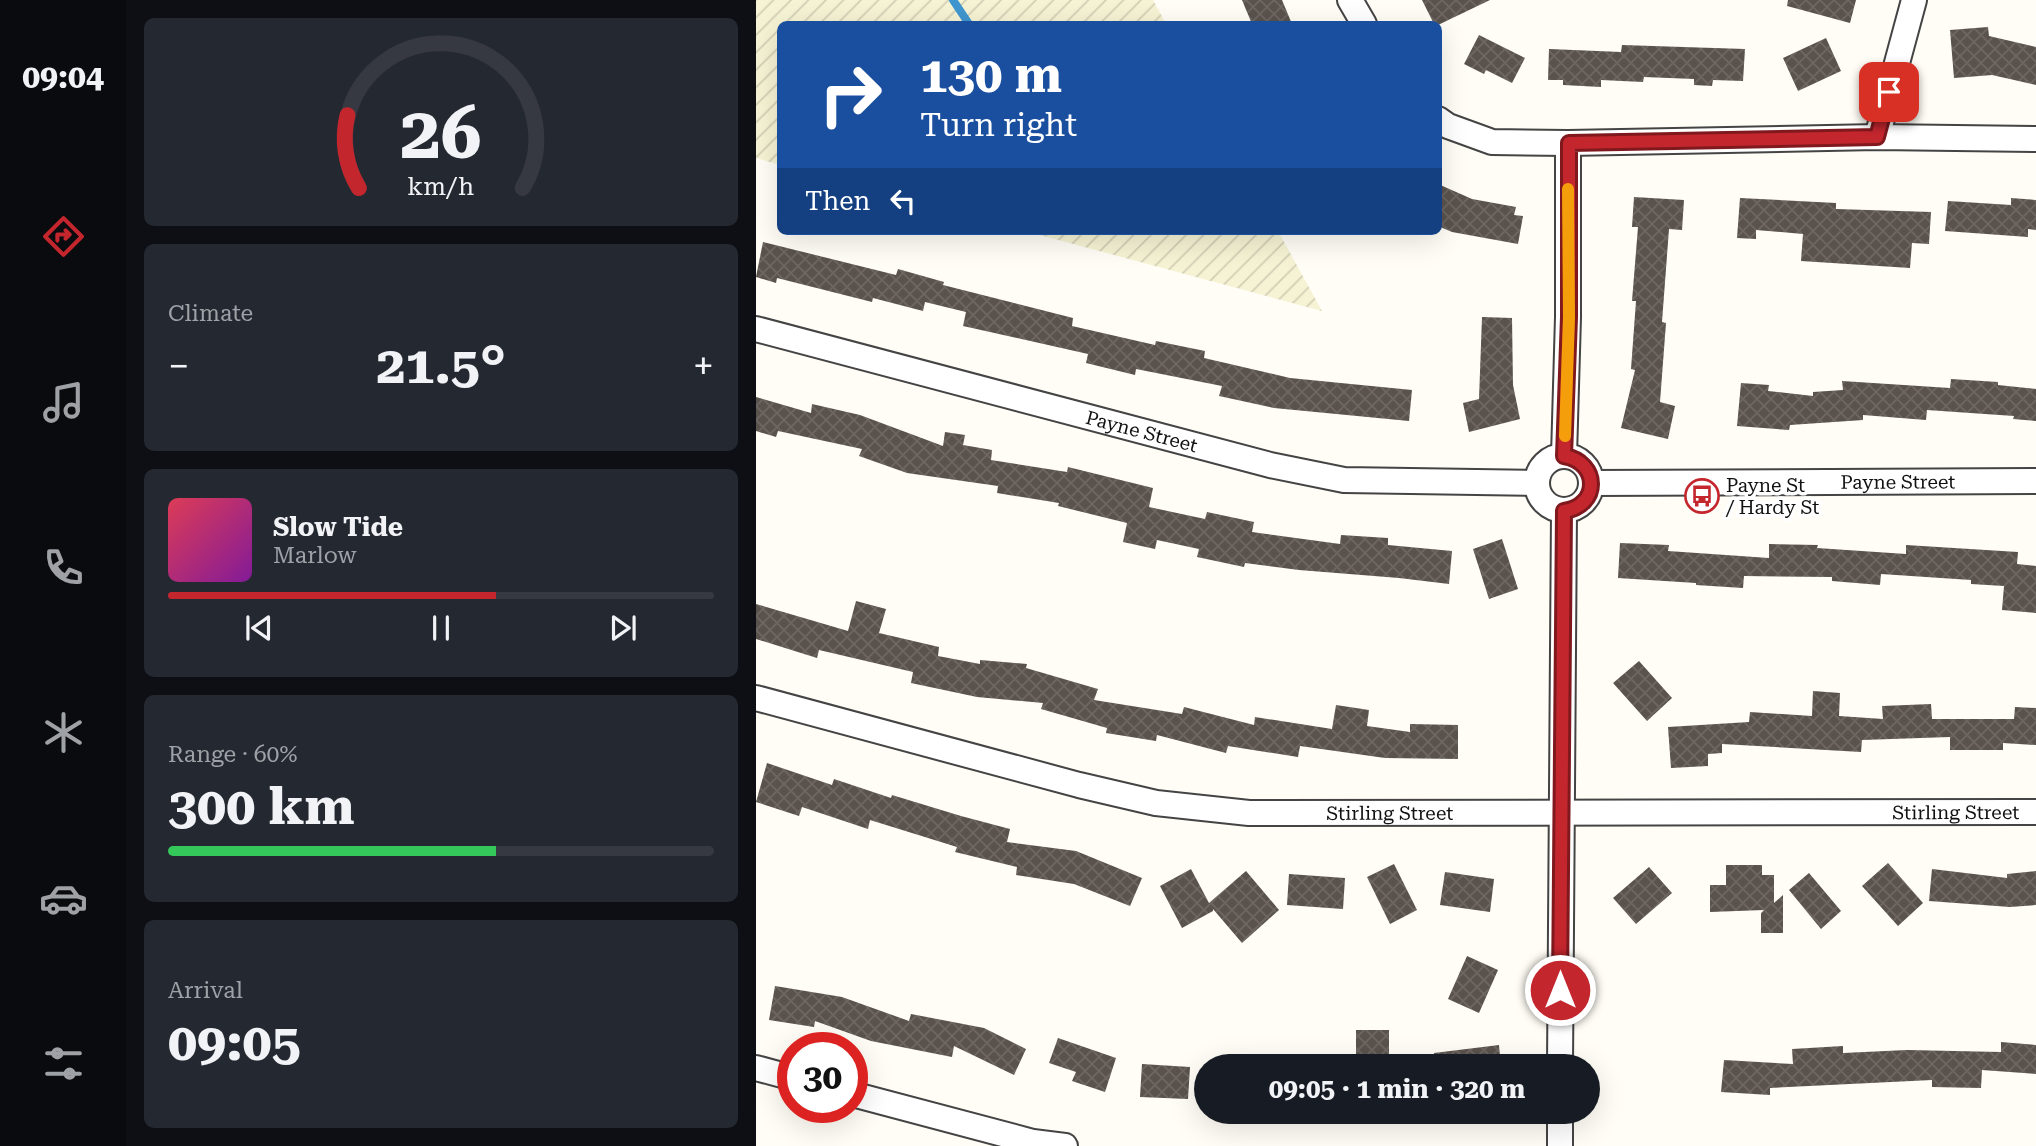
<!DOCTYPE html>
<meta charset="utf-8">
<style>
:root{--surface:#171b24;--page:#242831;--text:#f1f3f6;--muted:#9ea1a6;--line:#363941;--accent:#c4262e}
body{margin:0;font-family:"Roboto Serif",serif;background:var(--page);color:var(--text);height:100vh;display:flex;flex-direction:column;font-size:26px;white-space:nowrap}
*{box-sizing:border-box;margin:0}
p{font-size:23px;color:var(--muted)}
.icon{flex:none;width:38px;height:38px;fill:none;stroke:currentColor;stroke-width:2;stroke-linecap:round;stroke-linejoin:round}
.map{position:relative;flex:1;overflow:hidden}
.drawer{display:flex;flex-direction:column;gap:18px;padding:18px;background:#0d0f14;width:630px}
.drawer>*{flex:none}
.guide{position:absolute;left:21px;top:21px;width:665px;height:214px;border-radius:10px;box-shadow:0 7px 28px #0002;background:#1a4fa0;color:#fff;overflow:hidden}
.speed{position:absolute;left:21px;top:1032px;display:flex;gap:14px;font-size:35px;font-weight:700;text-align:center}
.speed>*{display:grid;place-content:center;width:91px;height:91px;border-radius:50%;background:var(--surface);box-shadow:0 7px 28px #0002;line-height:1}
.speed .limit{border:10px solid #d22;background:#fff;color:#111}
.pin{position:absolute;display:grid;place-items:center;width:60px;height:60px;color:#fff;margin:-30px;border-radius:14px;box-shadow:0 4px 10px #0006}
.me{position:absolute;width:77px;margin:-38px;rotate:0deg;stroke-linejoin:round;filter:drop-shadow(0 0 5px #0008)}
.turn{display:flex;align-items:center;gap:24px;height:147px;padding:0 28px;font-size:32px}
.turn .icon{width:91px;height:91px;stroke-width:2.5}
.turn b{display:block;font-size:49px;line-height:60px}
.then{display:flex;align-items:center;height:66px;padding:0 28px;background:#0003;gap:14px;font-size:26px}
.big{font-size:52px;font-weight:700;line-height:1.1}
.drawer .tile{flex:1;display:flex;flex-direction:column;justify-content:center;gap:10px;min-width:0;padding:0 24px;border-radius:10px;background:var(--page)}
.drawer .dial{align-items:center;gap:0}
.dial svg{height:182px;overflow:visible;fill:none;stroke:var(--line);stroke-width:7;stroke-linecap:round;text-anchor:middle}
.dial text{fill:var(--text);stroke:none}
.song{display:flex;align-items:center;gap:21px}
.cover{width:84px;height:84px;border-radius:10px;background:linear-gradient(135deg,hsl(350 70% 55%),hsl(290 70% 35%))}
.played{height:7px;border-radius:4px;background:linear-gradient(90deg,var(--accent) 60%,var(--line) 60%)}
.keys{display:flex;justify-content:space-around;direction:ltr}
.heat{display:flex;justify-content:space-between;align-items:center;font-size:38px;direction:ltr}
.charge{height:10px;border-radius:5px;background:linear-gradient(90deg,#34c759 60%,var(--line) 0)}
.trip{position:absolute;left:438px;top:1054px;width:406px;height:70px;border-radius:35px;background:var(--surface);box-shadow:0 7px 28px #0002;font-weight:700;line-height:70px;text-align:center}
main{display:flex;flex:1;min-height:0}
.dock{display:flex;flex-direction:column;width:126px;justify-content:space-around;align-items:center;background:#090b0e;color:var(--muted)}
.dock .icon{width:49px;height:49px}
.dock .selected{color:var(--accent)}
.dock b{font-size:32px;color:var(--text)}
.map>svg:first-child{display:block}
</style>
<main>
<nav class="dock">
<b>09:04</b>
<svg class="icon selected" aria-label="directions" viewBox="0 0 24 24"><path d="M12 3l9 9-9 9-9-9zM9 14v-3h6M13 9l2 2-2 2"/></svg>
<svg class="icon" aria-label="music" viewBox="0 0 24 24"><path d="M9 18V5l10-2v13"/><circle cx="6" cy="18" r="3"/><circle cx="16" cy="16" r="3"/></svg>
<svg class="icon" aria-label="phone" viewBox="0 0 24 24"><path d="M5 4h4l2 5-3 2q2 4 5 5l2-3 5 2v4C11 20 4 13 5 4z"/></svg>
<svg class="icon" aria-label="climate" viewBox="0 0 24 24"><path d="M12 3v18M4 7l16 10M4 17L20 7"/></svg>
<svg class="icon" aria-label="car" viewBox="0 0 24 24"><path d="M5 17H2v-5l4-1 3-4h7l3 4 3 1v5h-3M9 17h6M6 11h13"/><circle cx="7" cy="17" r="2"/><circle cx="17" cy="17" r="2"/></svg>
<svg class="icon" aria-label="filters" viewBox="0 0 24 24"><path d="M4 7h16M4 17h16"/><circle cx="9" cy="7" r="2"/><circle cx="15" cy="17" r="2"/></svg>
</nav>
<section class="drawer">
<div class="tile dial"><svg viewBox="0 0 100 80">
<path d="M14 69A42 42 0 1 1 86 69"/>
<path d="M14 69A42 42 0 0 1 9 37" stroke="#c4262e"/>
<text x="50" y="56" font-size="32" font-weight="700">26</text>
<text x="50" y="72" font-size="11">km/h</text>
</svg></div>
<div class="tile"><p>Climate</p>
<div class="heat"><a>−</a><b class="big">21.5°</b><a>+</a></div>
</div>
<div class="tile">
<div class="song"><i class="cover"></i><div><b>Slow Tide</b><p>Marlow</p></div></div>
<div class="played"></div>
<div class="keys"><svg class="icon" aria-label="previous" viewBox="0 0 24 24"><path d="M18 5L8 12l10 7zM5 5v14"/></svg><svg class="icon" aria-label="pause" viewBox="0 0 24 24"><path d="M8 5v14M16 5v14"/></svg><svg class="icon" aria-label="next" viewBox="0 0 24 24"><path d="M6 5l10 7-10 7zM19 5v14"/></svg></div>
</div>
<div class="tile"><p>Range · 60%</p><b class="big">300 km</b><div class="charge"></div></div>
<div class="tile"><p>Arrival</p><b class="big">09:05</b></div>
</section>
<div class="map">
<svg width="1280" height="1146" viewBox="0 0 1280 1146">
<defs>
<pattern id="farmland-furrows" width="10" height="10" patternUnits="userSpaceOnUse" patternTransform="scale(1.75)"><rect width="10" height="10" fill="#f6f3d4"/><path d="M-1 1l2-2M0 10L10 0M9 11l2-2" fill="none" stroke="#d2cfb5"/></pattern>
<pattern id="building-cross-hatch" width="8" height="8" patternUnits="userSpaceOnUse" patternTransform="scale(1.75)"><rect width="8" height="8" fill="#5a524d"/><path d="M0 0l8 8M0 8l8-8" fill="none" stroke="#6d6662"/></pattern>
</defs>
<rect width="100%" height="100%" fill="#fffdf5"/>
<path fill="url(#farmland-furrows)" d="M0,0H397L410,24H24V165L0,158Z
M269,231H522L566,311Z"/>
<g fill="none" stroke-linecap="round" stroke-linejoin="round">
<path stroke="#3f96cf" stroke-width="8" d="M197,0L213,24"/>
</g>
<path fill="url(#building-cross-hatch)" d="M486,0H526L536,24H496Z
M666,0H734L682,25L678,24Z
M1032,0H1100L1094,23L1031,6Z
M1232,27L1233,36L1280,47V85L1236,75L1198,78L1194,30Z
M723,35L769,58L756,83L730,70L728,74L708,64Z
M1070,38L1085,71L1042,91L1027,58Z
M866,45L989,49L987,81L957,80L956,86L938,85V79L888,77L887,82L845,80V87L807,85V80H792L793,49L865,52Z
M682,184L716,199L760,207L758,215L767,216L762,244L696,232L682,226Z
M878,197L928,200L926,230L913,229L906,322L910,323L904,402L919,406L912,439L865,428L879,370L875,369L880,301H876L882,227H876Z
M984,198L1080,203V209L1175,212L1173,244L1156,243L1154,268L1045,261L1047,234L1000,230V239L981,238Z
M1255,198L1280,200V230L1272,229V237L1189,231L1192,201L1255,205Z
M7,242L140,275L142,269L188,282L187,285L317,318L316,326L399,345L400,341L449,351L448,358L534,378L656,390L653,421L518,408L463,396L466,386L380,369L379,375L330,363L332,354L207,326L210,312L169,302L167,311L117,298L116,302L21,278L20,283L0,277Z
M726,317L756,318L757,385L764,419L713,432L707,403L723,399Z
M1195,379L1242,382V385L1280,389V421L1257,419L1258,416L1171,410L1170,420L1107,415V420L1034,425L1033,430L981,426L985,383L1013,385L1012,391L1057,396V392L1087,390L1086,381L1194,388Z
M0,397L55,413L56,404L104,415L187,446L189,432L209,435L207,445L236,450L235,460L311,472L312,467L397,488L393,507L449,519L451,512L498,522L496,532L584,544L585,535L632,538V545L696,551L693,584L643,578L543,570L489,563L488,567L441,557L443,549L401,540L399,549L367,542L371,523L302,506L303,503L241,493L242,486L151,473L103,456L106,449L22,431L20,437L0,431Z
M746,539L762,589L733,599L717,549Z
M864,543L913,545L912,551L1013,558V544L1062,545L1061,548L1150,554V545L1262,552L1261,564L1280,566V613L1246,610L1248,586L1215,584V580L1125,574L1124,585L1076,581V577L988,576L987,588L940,585V583L862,578Z
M100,601L130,609L123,633L183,647L182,656L224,664V660L271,664L270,668L342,689L338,700L426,714L428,707L498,725L499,717L576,729L580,705L613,710L611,726L654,732V724L702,725V759L629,758L544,746L542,757L472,746L470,753L401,735L400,741L350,733L351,728L285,709L287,703L221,697L155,683L157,672L63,650L61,658L0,639V604L92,631Z
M883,661L916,698L891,721L857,683Z
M1057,691L1084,693L1083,716L1127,719L1126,706L1175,704L1176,719H1258L1259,707L1280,708V745L1247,743V750H1194V737L1106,740L1105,752L966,744V753L952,754V766L915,768L912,727L993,722L994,712L1056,716Z
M11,763L76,785L78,779L135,798L136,795L205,816L254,829L251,842L320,851L386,878L374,906L318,884L260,875L261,867L199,852L201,847L114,820L112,829L46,807L43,816L0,802Z
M1132,863L1167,903L1142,926L1106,886Z
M638,864L661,910L634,924L611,877Z
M970,865H1006V875H1018V903L1027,895V933H1005V913L1008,910L954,912V885H970Z
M893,867L916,893L880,924L857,898Z
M435,869L453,903L490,871L523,910L486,943L457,909V911L426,928L404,886Z
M1176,869L1251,878V874L1280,871V905L1254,907L1173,901Z
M689,872L738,879L734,912L684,905Z
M1053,873L1085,911L1065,929L1033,890Z
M533,874L589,878L587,909L531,905Z
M711,956L742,970L723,1013L692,999Z
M19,986L86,997L153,1021L155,1014L228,1028L270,1049L258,1075L198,1046L196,1057L115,1041L59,1021L58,1027L13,1020Z
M600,1030H633V1066H600Z
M302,1038L360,1058L349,1092L316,1081L320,1072L293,1063Z
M1245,1042L1280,1045V1074L1226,1070L1225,1088L1176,1087V1080L1014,1088V1095L965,1092L968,1060L1037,1064L1036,1049L1087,1046V1053L1151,1050L1245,1052Z
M743,1045L745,1066H679L678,1053Z
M386,1064L434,1067L432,1099L384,1097Z"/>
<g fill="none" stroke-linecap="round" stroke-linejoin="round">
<g stroke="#444" stroke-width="28">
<g id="minor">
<path d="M594,0L608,24"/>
<path d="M682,119L692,126L736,142L812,143L1121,137L1280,139"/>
<path d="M1121,137L1158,0"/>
<path id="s1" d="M0,329L514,465L588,480L780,483"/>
<circle cx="808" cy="483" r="27"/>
<path d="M808,456L812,317V143"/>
<path id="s2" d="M836,483L1280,481"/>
<path id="s3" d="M0,698L323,785L400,803L493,813L1280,812"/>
<path d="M804,1066L808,511"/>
<path d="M0,1068L37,1078"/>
<path d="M96,1094L277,1142L309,1146"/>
<path d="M804,1146V1111"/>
</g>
</g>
<use href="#minor" stroke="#fff" stroke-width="24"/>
</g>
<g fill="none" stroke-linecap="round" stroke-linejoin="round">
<g stroke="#7f191e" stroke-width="18">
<path id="route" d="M804,990L808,511C844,506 844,462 808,456L813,317V143L1121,137L1133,92"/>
</g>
<use href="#route" stroke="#c4262e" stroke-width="12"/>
<path stroke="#f59e0b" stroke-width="12" d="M809,436L813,317L812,189"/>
</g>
<defs>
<g id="bus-ring" transform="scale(1.75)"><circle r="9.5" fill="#fff" stroke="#c4262e" stroke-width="1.5"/><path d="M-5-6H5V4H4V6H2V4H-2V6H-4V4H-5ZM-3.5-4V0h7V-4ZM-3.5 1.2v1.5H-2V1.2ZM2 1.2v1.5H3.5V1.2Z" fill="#c4262e"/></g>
</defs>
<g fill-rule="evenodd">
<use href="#bus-ring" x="946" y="496"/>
</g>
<g text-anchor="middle" stroke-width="7" stroke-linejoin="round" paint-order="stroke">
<g font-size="19" fill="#111" stroke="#fff">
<text dy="7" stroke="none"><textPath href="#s1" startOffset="399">Payne Street</textPath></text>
<text dy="7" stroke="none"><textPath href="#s2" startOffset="306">Payne Street</textPath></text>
<text dy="7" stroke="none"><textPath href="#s3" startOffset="1214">Stirling Street</textPath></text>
<text dy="7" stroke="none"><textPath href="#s3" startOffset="648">Stirling Street</textPath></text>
</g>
<g font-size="19" fill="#111" stroke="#fff" text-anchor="start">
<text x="970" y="492">Payne St<tspan x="970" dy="22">/ Hardy St</tspan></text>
</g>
</g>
</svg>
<div class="speed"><div class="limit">30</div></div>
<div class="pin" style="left:1133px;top:92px;background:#d93025"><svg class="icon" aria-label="arrive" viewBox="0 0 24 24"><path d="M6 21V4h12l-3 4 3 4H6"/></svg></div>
<svg class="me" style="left:804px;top:990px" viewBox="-20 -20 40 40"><circle r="17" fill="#c4262e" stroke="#fff" stroke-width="3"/><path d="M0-11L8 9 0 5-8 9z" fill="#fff"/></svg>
<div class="trip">09:05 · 1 min · 320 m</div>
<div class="guide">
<div class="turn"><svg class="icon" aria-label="right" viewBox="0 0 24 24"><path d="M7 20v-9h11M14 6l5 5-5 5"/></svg><div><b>130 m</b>Turn right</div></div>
<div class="then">Then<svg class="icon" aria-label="left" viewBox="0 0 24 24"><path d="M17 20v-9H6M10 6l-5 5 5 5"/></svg></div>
</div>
</div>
</main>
